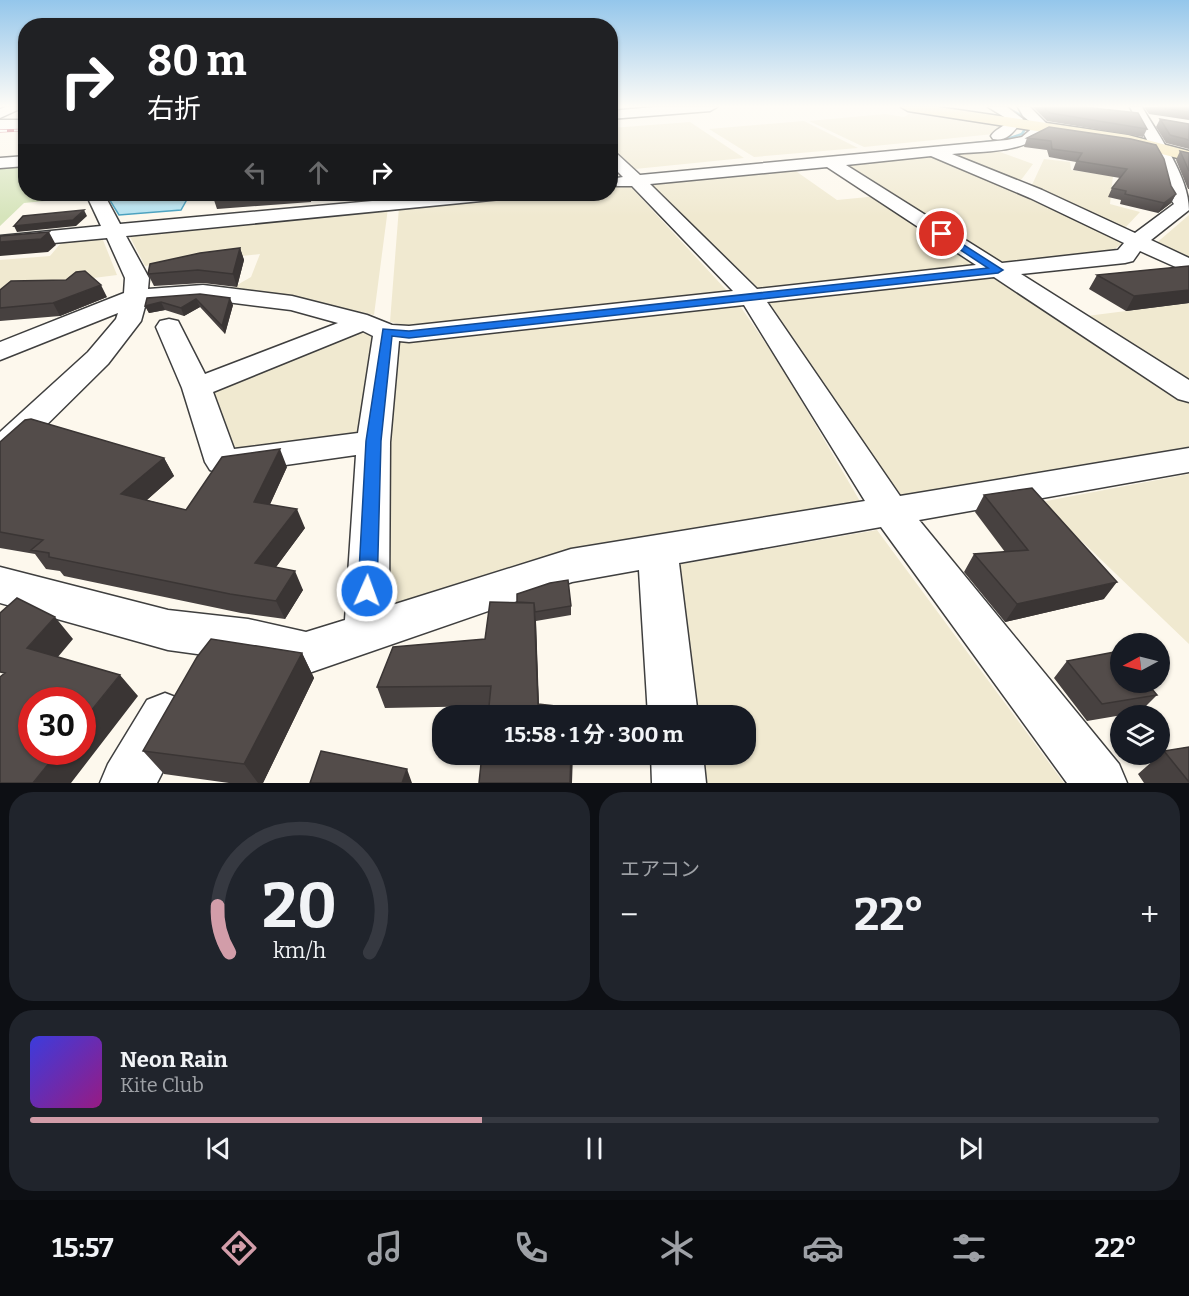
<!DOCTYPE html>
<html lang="ja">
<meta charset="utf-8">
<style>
:root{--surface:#171b24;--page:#20242c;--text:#f1f3f6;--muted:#9ea1a6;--line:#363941;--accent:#d29da9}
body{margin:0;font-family:Bitter,"Noto Sans JP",serif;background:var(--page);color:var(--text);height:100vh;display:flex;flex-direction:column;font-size:22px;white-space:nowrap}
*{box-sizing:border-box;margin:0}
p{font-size:20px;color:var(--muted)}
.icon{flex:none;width:33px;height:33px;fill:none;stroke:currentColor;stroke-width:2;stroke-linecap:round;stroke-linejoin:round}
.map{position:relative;height:783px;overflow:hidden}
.drawer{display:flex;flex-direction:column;gap:9px;padding:9px;background:#0d0f14;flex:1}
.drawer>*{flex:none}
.banner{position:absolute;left:18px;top:18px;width:600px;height:183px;border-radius:24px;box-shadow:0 2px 4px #0004;background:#202124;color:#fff;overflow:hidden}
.needle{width:39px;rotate:263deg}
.controls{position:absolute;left:1110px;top:633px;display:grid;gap:12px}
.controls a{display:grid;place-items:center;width:60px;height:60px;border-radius:50%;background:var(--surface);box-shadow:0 2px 4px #0004;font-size:30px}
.speed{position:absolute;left:18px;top:687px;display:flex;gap:12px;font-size:30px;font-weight:700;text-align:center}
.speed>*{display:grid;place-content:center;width:78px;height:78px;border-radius:50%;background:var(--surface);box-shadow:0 2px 4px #0004;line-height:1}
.speed .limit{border:9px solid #d22;background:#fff;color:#111}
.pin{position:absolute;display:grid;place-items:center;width:51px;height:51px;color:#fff;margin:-26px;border:3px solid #fff;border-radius:50%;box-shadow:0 2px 6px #0007}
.me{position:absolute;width:66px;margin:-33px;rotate:2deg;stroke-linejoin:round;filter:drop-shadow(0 0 4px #0008)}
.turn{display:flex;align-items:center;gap:21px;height:126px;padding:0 30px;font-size:27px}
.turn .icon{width:78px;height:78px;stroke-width:2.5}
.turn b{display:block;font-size:42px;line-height:51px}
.lanes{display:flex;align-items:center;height:57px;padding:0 30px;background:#0003;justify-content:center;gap:30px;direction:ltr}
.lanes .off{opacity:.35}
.big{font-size:45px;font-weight:700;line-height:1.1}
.drawer .widget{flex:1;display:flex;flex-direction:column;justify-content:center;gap:9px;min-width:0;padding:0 21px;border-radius:24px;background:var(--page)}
.drawer .dial{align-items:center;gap:0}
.dial svg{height:156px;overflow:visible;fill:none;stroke:var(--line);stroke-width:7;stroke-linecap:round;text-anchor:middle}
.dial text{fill:var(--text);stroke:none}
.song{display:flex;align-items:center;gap:18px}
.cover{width:72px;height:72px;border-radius:9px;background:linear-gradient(135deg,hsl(240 70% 55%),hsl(310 70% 35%))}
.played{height:6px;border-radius:3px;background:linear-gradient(90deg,var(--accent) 40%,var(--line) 40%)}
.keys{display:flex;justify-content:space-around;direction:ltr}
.heat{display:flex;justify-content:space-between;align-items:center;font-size:33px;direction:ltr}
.drawer .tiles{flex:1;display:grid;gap:9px;grid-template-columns:1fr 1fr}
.widget:last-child{grid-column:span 2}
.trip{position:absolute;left:432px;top:705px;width:324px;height:60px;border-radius:24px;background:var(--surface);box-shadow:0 2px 4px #0004;font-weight:700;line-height:60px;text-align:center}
.tab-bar{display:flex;height:96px;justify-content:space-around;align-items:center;background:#090b0e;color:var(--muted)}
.tab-bar .icon{width:42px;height:42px}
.tab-bar .selected{color:var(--accent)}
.tab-bar b{font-size:27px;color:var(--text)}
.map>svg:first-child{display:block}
</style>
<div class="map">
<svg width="1189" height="783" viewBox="0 0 1189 783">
<rect width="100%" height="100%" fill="#fdf8ed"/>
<path fill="#f0e9d0" d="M914,111L1006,123L994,134L864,147L809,121L885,114L904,117Z
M804,121L858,148L754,157L709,129Z
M690,122L744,158L635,169L611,146V128Z
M986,147L1033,164L1018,184L943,152Z
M929,153L1030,195L1125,241L1112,251L997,265L835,163Z
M1044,159L1070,162L1071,170L1113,176L1110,204L1140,212L1123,230L1031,187Z
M790,167L837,200L878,196L983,267L759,289L648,181Z
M628,184L730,294L415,327L390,322L399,207L533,194H610L611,186Z
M388,208L374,315L296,298L230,289L251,277L260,254L145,266L128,233Z
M1189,215V261L1154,245Z
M101,235L117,275L0,290V260L50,256L65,238Z
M997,276L1189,402V448L896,496L769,302Z
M1189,303V387L1079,317L1126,311Z
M740,306L780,364L861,503L565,550L377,611L394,343Z
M358,332L372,335L357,434L234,452L210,390Z
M1189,474V644L1041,502Z
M877,530L1064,783H694L691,755L746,754V716L686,715L670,566Z"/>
<path fill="#d6e4bb" d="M25,164L26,194H85L87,197L24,203L0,226V166Z"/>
<path fill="#b7e2ef" stroke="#469fbe" stroke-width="1.5" d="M106,194H190L181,210L119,215Z"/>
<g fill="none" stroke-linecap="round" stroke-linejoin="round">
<path fill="#469fbe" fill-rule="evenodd" d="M1000,107C1013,107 1021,114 1031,121L1023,135L1004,141L911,150L909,149L1003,139L1021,133L1028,122L1013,112Z
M635,175V176L633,177L610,179V177Z"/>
<path fill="#b7e2ef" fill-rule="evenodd" d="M0,107H13L10,112L0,114Z"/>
<g stroke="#3f3f3f" stroke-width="3">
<path id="minor" d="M6,107H24L0,118V109Z
M988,107H1007L1023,119C1015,130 1008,142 993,139L991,136C995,129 1003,128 1009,120Z
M1018,107H1030L1050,127C1028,154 984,151 952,154L1042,190L1135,233L1174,204L1168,195L1161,167L1130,107H1142C1159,136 1189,177 1189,210L1151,240L1189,258V273L1140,251L1133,261L1125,263L1021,274L1189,380V402L1178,399L994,277L767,302L900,496L1189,448V472L919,520L1119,764L1127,783H1067L881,527L679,563L698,716H648L639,570L572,582L306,674L248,661L168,650L0,603V567L168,610L248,619L306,632L345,620L356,455L222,474L210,470L205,462L182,388L156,327L160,321L169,319L178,321L205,374L338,323L291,310L203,299L146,303L141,321L108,364L12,459L0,462V432L88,352L116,319L118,313L0,360V342L124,293L125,278L107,238L0,248V236L101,226L86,194H104L120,224L449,194H510L507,198L501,199L126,236L149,278L148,289L203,285L292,296L367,315L392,325L409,326L733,291L632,186H617L614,182L617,178L623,177L610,164V150L615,152L640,175L1007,140L1022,137L1035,126L1023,116ZM931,156L1030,198L1124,243L1118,250L1002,263L846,165ZM827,167L976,265L757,289L650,184ZM744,305L865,501L571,549L389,606L390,442L399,341L409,342ZM363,331L373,336L358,433L234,449L213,392Z
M165,693L183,700L190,718L157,783H100L108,764L147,700Z
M651,754H703L706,783H652Z"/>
</g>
<g stroke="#3f3f3f" stroke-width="3">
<path id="tertiary" d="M654,107H717L710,111L610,119V111Z
M0,120H26V129L0,130Z
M26,156V166L0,168V158Z"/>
</g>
<g stroke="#2e2e2e" stroke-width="3">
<path id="secondary" d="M901,107H938L1128,135L1189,151V161L1127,145L908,111Z"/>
</g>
<use href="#minor" fill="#fff" fill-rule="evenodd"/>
<use href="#tertiary" fill="#fff" fill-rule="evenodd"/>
<use href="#secondary" fill="#f6e5af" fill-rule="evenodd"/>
<g stroke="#ad334a" stroke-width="3">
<path id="rail" d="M0,131L26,130"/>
</g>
<use href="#rail" stroke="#fff" stroke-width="2" stroke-dasharray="7" stroke-linecap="butt"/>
</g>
<path fill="#474140" d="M1033,107H1084L1147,129L1143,137L1047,121Z
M1144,107H1189V120L1149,114Z
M1160,119L1189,124V149L1166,143L1156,127Z
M1049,127L1171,186L1176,194L1171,203L1158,213L1120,204L1121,200L1108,197L1112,188L1120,178L1073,170L1076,162L1049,157L1047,150L1024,147L1027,138Z
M1180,151L1189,153V189H1188L1176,160Z
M240,248L244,260L237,287L203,283L154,286L148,274Z
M1189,266V303L1126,311L1089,289L1097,275Z
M0,290L107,297L60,316L0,321Z
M200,294L233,305L225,334L200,307L184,316L165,310L149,313L145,306Z
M0,442L164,458L174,476L147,500L186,510L287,467L270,504L305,528L276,567L303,590L285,619L241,613L64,576L60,571L46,569L35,554L0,548Z
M984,495L1104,599L1005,622L964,572L974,554L1005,552L975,512Z
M490,602L571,606V615L536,621L539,704L489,706L385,708L377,687L485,639Z
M302,653L314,678L263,783H229L164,774L143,751Z
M1067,661L1157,695L1140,712L1087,721L1054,678Z
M1189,747V783H1144L1138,774L1164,751Z"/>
<path fill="#3a3534" d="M212,194H312L311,202L217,209Z
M1176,194L1171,203L1158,213L1164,203Z
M84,210L87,216L76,226L17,232L14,226Z
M49,232L56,245L48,252L0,256V242Z
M240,248L244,260L237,287L233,274Z
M101,285L107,297L60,316L53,303Z
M1189,290V303L1126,311L1134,296Z
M230,298L233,305L225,334L222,326Z
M196,299L200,307L184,316L181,308Z
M161,302L165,310L149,313L145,306Z
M280,449L287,467L263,520L254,502Z
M164,458L174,476L133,512L121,494Z
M297,509L305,528L265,582L255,563Z
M295,571L303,590L285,619L276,601Z
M1117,582L1104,599L1005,622L1017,604Z
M534,603L536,623L539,716L538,704Z
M55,617L73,639L47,670L27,648Z
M302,653L314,678L263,783H258L244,764Z
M120,675L138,696L71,783H33L58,752H82V722Z
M571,754H573L572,783H570Z
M407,769L412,783H402Z"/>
<path fill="#534c4a" stroke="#3a3534" stroke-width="1.5" d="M1044,107H1084L1138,113L1147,129L1050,113Z
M1157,107H1189V112Z
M1160,119L1189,124V140L1170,135Z
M1049,127L1131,139L1156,145L1164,159L1171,186L1176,194L1164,203L1125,194L1126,191L1112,188L1127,169L1077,161L1082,153L1052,149L1051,141L1027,138Z
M1180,151L1189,153V171Z
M84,210L73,220L14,226L23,216Z
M49,232L41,239L0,242V236Z
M240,248L233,274L198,270L148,274L150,264L200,253Z
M1189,266V290L1134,296L1097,275Z
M85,271L101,285L53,303L0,308V290L11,281L66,280L76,272Z
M200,294L230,298L222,326L196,299L181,308L161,302L145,306L147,298Z
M31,419L164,458L121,494L186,510L222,457L280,449L254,502L297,509L255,563L295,571L276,601L230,594L49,557V553L31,550L43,540L0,532V442L25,420Z
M1032,488L1117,582L1017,604L974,554L1028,550L984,495Z
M568,580L571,606L535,612L534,603L517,602V594L550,583Z
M17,598L55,617L27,648L120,675L82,722V700H32V752H58L33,783H0V677L5,673L0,672V613Z
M490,602L534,603L538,704L573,708L572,716H488L491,686L377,687L393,647L485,639Z
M211,639L302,653L244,764L143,751L197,657Z
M1120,651V682H1146L1157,695L1102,704L1067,661Z
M1189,747V782L1164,751Z
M321,751L407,769L402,783H310Z
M482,754H571L570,783H479Z"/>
<linearGradient id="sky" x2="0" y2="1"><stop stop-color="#94c6eb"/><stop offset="0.49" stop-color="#fefcf7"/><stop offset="1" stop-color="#fefcf7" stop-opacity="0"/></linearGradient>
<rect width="1189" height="217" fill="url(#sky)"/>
<path fill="#1a73e8" stroke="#114b97" stroke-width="1.5" d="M942,231L1003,270L998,273L409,338L392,336L381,441L377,591L374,597L367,599L360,597L358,591L366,441L383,329L409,331L988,268L939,236L937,234Z"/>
</svg>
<div class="controls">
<a><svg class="needle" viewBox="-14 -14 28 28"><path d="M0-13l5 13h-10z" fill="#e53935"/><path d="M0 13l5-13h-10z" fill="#9ea1a6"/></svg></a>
<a><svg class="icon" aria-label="layers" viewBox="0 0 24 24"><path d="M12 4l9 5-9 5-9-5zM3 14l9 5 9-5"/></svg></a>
</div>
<div class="speed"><div class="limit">30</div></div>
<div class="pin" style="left:942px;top:234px;background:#d93025"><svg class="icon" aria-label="arrive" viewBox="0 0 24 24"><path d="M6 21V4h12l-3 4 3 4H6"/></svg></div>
<svg class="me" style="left:367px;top:591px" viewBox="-20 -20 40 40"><circle r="17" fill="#1a73e8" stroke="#fff" stroke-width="3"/><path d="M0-11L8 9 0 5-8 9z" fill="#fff"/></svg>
<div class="trip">15:58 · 1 分 · 300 m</div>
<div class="banner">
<div class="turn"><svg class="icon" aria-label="right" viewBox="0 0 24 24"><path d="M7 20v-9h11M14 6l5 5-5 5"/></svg><div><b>80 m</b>右折</div></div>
<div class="lanes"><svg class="icon off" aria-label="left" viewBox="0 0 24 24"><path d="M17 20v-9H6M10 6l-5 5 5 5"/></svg><svg class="icon off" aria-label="ahead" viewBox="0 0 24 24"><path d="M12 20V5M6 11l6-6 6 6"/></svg><svg class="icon" aria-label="right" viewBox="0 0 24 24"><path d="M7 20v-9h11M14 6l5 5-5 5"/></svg></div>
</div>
</div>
<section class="drawer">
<div class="tiles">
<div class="widget dial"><svg viewBox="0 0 100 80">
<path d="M14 69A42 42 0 1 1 86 69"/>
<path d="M14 69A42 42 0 0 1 8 45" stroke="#d29da9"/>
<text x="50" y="56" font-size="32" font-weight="700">20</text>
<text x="50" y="72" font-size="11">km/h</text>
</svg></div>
<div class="widget"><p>エアコン</p>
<div class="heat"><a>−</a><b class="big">22°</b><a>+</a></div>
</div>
<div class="widget">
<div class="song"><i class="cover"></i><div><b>Neon Rain</b><p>Kite Club</p></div></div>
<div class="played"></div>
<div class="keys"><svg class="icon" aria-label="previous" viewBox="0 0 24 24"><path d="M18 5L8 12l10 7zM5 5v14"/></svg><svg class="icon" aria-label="pause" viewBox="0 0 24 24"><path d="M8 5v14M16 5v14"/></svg><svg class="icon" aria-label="next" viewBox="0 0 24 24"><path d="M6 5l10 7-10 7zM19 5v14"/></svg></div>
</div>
</div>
</section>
<nav class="tab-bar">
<b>15:57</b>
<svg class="icon selected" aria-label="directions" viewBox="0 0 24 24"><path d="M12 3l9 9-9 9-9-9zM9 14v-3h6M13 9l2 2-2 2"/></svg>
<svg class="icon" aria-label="music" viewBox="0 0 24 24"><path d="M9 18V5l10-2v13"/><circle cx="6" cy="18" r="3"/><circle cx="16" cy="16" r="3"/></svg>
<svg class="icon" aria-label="phone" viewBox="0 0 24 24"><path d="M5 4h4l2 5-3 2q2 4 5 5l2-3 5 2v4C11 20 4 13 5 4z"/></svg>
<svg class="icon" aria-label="climate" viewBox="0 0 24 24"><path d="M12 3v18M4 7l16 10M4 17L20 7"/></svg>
<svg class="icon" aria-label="car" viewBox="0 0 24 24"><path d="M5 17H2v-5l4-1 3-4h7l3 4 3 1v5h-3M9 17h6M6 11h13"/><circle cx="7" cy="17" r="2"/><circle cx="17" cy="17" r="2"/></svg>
<svg class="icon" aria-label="filters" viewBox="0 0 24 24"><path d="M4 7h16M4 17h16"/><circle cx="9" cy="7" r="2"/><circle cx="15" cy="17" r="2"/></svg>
<b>22°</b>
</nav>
